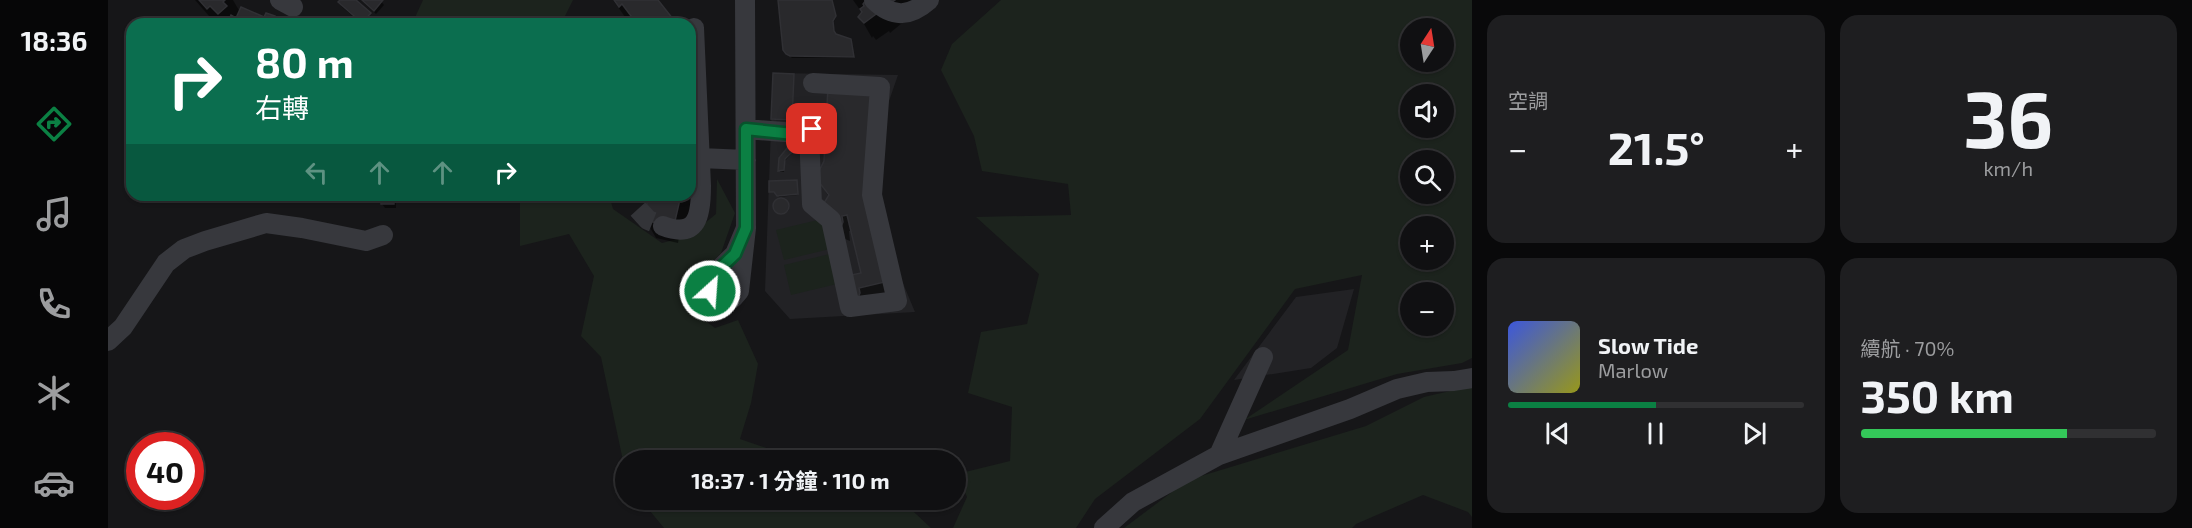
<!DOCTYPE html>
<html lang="zh-TW">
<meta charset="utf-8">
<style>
:root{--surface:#101012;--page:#1e1e20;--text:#f1f3f6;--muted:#9c9d9f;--line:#303032;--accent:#0b8043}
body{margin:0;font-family:"Exo 2","Noto Sans TC",sans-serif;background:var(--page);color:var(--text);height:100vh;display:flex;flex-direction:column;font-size:22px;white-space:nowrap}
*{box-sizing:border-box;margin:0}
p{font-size:20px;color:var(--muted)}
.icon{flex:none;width:33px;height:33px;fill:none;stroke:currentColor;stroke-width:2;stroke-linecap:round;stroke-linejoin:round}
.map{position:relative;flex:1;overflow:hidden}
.panel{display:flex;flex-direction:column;gap:15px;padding:15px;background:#09090a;width:720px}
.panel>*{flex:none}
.banner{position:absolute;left:18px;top:18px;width:570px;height:183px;border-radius:18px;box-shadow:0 2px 4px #0004,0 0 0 2px var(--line);background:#0b6e4f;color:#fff;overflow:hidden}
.needle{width:39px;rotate:12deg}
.tools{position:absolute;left:1292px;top:18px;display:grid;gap:12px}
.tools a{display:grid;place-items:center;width:54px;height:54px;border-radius:50%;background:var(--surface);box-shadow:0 2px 4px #0004,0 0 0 2px var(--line);font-size:30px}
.speed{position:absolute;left:18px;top:432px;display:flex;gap:12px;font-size:30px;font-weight:700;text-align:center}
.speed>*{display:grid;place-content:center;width:78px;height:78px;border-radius:50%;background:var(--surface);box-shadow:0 2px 4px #0004,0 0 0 2px var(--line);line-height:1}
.speed .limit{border:9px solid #d22;background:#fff;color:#111}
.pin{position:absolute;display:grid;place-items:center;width:51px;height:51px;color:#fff;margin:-26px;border-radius:12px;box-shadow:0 3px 9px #0006}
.me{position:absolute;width:66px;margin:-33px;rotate:26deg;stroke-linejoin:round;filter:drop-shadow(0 0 4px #0008)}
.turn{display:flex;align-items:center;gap:21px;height:126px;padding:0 30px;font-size:27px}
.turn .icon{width:78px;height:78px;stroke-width:2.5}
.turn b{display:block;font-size:42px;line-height:51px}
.lanes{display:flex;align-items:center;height:57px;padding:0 30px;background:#0003;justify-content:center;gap:30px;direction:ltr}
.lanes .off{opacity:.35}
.big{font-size:45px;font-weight:700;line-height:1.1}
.panel .tile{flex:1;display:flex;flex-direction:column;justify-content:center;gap:9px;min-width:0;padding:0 21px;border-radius:18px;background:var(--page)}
.panel .dial{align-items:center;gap:0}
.dial b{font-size:78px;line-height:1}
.song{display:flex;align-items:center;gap:18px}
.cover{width:72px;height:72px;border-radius:9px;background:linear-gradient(135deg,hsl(230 70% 55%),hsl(60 70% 35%))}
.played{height:6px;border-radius:3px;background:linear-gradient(90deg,var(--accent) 50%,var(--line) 50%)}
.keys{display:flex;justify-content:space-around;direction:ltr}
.heat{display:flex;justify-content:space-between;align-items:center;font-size:33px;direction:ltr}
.charge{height:9px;border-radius:4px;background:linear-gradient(90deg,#34c759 70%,var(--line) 0)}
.panel .tiles{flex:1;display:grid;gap:15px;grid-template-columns:repeat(2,1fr)}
.trip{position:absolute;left:507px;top:450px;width:351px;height:60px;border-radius:30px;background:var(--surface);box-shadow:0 2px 4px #0004,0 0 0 2px var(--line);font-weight:700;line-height:60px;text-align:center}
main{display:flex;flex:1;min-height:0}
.tab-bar{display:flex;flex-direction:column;width:108px;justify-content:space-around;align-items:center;background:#060607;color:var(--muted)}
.tab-bar .icon{width:42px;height:42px}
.tab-bar .selected{color:var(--accent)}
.tab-bar b{font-size:27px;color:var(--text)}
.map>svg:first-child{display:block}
</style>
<main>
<nav class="tab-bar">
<b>18:36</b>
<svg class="icon selected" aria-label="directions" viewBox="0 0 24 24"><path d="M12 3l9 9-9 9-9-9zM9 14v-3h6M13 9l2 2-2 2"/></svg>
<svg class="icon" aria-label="music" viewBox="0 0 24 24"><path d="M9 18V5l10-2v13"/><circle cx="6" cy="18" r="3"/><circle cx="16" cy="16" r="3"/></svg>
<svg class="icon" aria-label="phone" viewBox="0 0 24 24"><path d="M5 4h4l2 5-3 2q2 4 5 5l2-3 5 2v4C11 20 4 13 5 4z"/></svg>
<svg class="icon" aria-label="climate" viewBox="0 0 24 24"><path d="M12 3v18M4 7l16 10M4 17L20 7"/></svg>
<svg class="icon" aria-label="car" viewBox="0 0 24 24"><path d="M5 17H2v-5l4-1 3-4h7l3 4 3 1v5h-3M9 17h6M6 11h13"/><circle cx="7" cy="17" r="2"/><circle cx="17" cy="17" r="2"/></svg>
</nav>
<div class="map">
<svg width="1364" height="528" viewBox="0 0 1364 528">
<rect width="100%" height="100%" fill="#161618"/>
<path fill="#222225" d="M665,73L790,75L771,130L769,189L782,252L807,312L682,319L657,291Z
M1246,289L1229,348L1203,368L1126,380L1188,297Z"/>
<path fill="#1c231d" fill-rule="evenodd" d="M315,0H465L453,24H304Z
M893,0H1364V358L1354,363L1289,374L1136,420L1240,350L1254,275L1187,289L1092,419L987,499L968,528H845L859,497L849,474L902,461L904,407L860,393L873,332L919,324L931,274L868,217L963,215L960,184L874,171L866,136L833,70L844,44ZM1302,28H1335V62H1302ZM1302,94H1335V128H1302ZM1302,160H1335V194H1302ZM1302,226H1335V260H1302ZM1302,292H1335V326H1302Z
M609,179L627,213L613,253L588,278L583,310L607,328L630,320L650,364L643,403L632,439L693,460H518L517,470L493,357L473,336L486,276L461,234L412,246V195H501L505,209L554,243L581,236L608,214Z
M718,218L726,248L676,260L668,230Z
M726,253L733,283L683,295L676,265Z
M1364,386V517L1360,512L1315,495L1248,524L1244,528H1016L1080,480L1258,426L1316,397Z
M533,500H793L823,528H556Z"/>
<path fill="#0007" d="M87,0H125L132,12L157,19L166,18L169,24H108Z
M234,0H246L264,18L259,24H254L234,7L232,3Z
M253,0H272L276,5L268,14Z
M505,0H548L567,24H528L526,22L522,24Z
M672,0H723L728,18L725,23L726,34L743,42L746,58H684L681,55L677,49Z
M745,0H822L782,33L781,31L768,40L765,36L764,38L752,17L755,14Z
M582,41L591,176L577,239L571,237L570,243L548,238L537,219L542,195H582Z
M685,75V121L665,120L664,118Z
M682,153L683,154L677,161L676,172H672L673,158Z
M689,183L690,195L671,197L669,193L662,192Z
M714,186L767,203L789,296L746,297L755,274L745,231H741L742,241L737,239L721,197Z
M274,195H288V208H277L274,204Z
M667 207a7 7 0 1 1 14 0a7 7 0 1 1-14 0Z"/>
<path fill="#29292c" stroke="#303034" stroke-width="1.5" d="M91,0H117L115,2L119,6L110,14L102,6L99,9Z
M232,0H248L263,13L254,23L230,2Z
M254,0H275L266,11Z
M506,0H550L569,24H529L514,4L511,7Z
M670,0H724L728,16L725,21L726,31L728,34L743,39L746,57L682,56L678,54L675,50Z
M758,0H787L756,23L750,17L754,12L752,9L756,6L755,4Z
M133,7L156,17L158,13L167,16L165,21L172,24H119L123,15L128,18Z
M665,73L686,74L684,120L663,119Z
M720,87L763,89L781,281L751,288L752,293L750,298L739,276L753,273L739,215L734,216L735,222L733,227L716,203L721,195L711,182V171L716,161Z
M679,148L684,152L677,159L676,170L670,171L671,158Z
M689,180L690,194L669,196L666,192H661V181Z
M273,195H286V204H273Z
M541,195H573L567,221L559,225L535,220Z
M665 206a8 8 0 1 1 16 0a8 8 0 1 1-16 0Z"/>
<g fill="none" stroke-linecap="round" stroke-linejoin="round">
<path stroke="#333438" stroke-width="20" stroke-dasharray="20 10" stroke-linecap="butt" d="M530,209L540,220L555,226"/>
<path stroke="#37383d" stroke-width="20" d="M172,0L185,7
M637,0L638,228L631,291L625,298L612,300L602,291V278L627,254L638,228
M766,0C785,19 803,16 821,0
M638,129L701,134L704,129V115
M701,134L704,204L723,220L742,307L789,301L764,195L772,87L705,83
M592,158L638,160
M555,226C590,239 593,215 593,186L586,28
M0,341L15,327L58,263L76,249L97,241L158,223L194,228L258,241L275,235
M1111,455L1155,357
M996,528L1025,502L1111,455L1242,409L1289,389L1319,382L1346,381L1364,378"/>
</g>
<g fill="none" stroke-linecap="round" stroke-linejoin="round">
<g stroke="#07532c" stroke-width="15">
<path id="route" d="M602,291V278L627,254L638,228V129L695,135L701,134L704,129"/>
</g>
<use href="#route" stroke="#0b8043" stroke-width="10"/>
</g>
</svg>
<div class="tools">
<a><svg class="needle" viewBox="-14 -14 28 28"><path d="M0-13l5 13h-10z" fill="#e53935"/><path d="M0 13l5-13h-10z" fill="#9c9d9f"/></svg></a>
<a><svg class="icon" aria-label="sound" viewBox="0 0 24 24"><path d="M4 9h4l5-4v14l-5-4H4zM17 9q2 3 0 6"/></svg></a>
<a><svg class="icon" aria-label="search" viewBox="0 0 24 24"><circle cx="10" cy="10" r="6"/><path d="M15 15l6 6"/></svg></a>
<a>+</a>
<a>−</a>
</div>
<div class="speed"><div class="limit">40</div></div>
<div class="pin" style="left:704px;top:129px;background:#d93025"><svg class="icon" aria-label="arrive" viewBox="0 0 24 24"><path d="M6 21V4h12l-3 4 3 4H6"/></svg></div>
<svg class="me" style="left:602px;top:291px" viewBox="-20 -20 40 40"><circle r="17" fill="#0b8043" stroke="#fff" stroke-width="3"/><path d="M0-11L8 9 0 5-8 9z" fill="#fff"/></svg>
<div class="trip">18:37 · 1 分鐘 · 110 m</div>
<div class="banner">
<div class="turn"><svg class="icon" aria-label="right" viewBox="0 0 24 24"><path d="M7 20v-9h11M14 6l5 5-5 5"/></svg><div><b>80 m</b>右轉</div></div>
<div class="lanes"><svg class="icon off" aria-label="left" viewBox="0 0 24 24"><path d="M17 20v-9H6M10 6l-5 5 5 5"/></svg><svg class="icon off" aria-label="ahead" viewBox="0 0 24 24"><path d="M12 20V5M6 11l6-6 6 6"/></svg><svg class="icon off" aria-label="ahead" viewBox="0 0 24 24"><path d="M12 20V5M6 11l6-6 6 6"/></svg><svg class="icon" aria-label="right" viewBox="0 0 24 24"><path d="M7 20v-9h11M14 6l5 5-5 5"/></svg></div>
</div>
</div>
<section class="panel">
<div class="tiles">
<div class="tile"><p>空調</p>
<div class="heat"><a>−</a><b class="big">21.5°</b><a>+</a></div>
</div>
<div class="tile dial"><b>36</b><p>km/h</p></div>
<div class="tile">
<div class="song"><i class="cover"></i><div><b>Slow Tide</b><p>Marlow</p></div></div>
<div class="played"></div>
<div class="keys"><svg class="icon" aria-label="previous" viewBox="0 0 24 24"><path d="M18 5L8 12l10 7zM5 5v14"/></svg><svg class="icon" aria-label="pause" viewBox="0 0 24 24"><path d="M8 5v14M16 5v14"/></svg><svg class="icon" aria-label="next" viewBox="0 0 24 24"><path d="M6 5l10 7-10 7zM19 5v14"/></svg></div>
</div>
<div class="tile"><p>續航 · 70%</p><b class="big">350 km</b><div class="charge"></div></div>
</div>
</section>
</main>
